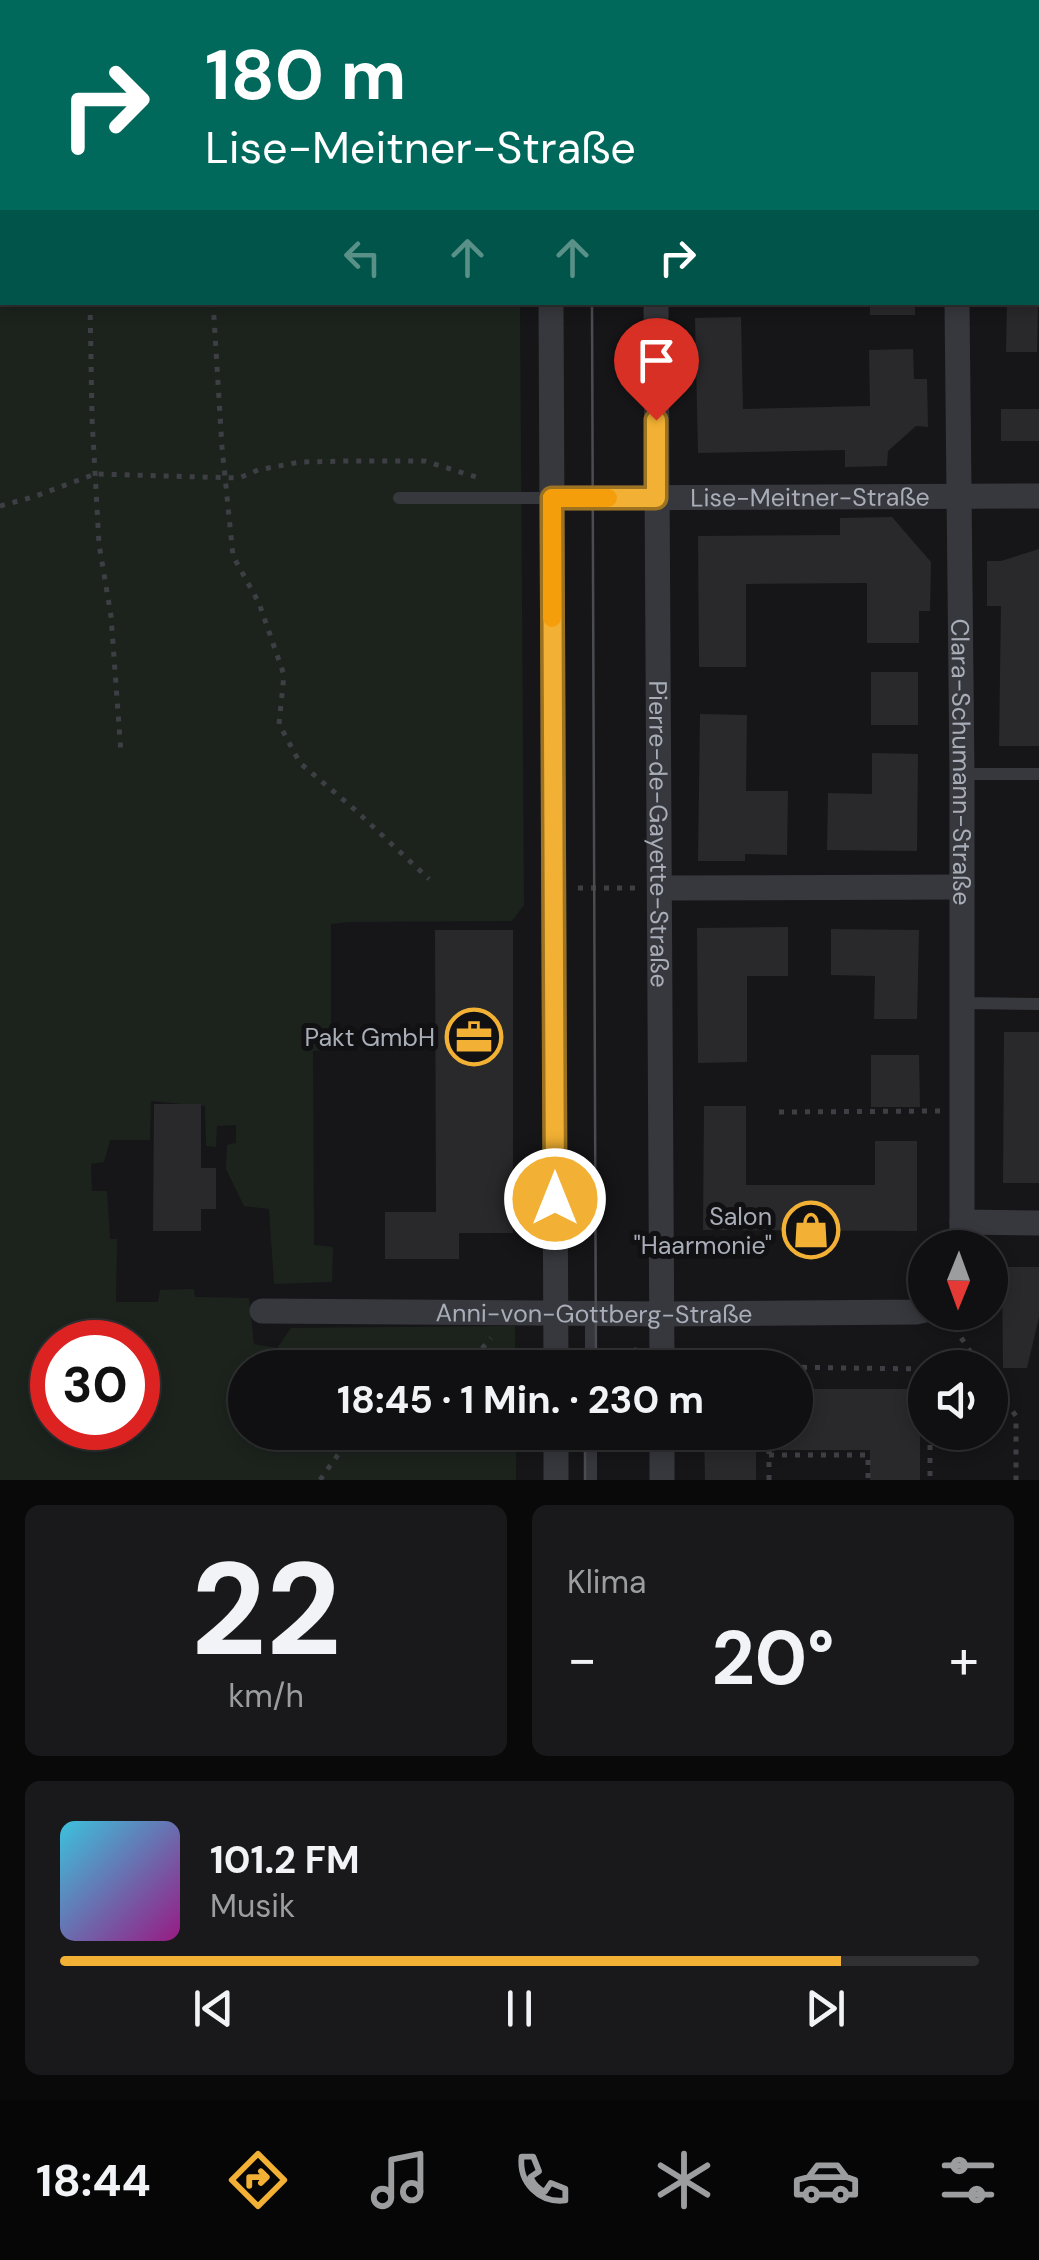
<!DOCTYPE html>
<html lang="de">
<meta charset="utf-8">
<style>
:root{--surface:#101012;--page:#19191b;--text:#f1f3f6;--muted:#9c9d9f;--line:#303032;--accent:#f2b134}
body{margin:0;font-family:"DM Sans",sans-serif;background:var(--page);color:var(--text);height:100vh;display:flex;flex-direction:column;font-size:38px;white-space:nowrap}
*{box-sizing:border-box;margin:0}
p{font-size:32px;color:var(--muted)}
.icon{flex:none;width:55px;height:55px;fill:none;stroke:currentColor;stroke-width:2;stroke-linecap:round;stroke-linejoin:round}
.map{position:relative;height:1480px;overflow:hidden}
.sheet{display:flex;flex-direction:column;gap:25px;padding:25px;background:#09090a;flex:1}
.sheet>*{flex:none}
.top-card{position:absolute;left:0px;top:0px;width:1040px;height:305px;box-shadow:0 5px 15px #0003,0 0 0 2px var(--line);background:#00695c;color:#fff;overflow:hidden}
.needle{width:65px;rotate:181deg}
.fabs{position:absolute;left:908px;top:1230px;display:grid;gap:20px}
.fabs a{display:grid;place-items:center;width:100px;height:100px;border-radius:50%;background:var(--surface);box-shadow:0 5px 15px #0003,0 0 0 2px var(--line);font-size:50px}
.speed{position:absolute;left:30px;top:1320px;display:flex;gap:20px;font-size:50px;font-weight:700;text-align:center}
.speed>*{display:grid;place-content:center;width:130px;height:130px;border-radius:50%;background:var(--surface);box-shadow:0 5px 15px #0003,0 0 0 2px var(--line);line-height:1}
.speed .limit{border:15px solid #d22;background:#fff;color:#111}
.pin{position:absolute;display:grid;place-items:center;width:85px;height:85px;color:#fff;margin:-102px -42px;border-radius:50% 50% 50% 0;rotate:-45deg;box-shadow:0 0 10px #0007}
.pin .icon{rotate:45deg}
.me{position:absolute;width:110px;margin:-55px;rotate:0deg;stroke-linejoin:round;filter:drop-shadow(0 0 8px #0008)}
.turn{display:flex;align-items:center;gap:35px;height:210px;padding:0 40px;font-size:45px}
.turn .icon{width:130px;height:130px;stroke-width:2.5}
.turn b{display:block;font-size:70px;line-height:85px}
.lanes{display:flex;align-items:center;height:95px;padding:0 40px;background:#0003;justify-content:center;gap:50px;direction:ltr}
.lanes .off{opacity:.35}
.big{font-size:75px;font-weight:700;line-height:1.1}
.sheet .tile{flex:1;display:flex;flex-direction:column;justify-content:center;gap:15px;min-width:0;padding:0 35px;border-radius:15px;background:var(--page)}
.sheet .dial{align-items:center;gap:0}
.dial b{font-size:130px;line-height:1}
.song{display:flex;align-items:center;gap:30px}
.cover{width:120px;height:120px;border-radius:15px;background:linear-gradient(135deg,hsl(190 70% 55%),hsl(310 70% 35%))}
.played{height:10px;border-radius:5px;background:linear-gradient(90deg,var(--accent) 85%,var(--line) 85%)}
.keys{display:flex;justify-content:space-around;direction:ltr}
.heat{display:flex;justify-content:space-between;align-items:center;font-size:55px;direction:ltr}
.sheet .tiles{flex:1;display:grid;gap:25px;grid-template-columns:1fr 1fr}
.tile:last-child{grid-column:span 2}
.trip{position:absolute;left:228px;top:1350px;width:585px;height:100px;border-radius:50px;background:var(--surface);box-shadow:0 5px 15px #0003,0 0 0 2px var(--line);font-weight:700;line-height:100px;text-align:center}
.menu{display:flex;height:160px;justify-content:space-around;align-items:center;background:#060607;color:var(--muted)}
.menu .icon{width:70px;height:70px}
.menu .current{color:var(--accent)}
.menu b{font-size:45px;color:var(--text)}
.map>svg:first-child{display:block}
</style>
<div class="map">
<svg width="1039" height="1480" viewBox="0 0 1039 1480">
<rect width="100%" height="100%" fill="#161618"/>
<path fill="#1c231d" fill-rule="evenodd" d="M0,0H518V2H2V302L520,303L524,905L512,921L349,922L331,924V1049L313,1051L314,1245L333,1247L332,1282L274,1284L269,1209L244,1206L226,1169L227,1145L236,1143V1125L217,1126L216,1147L206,1146L205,1106L151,1101L150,1140H110L104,1162L91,1164L92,1191H107L110,1239H117L116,1302H158L160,1290L194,1289L195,1297L249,1298L254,1344L277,1348L291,1328L515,1326V1367L245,1368V1432L516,1433V1480H0ZM52,1342H138V1428H52Z"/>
<path fill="#29292c" d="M870,302H915V315H870Z
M1007,302H1038L1037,352H1006Z
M741,317L743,409L870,406L869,350L913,349L914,379H927L928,427L916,426L888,451L887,466L845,467V450L698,453L695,318Z
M1001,409H1039V441H1001Z
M892,517L931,562L930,611H919V643H867V583L746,584V667H699L698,536L840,535V518Z
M1039,549V746H999L1001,606H987V561H1001Z
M871,672H918V725H871Z
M700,714L747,715L746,791H788L787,855L745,854V861H698Z
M872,753L918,754L917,851L827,850L828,793L872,794Z
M788,927V976H747V1062L698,1063L697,928Z
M831,929L919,930L917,1019H874L875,976L831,975Z
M435,930H513V1233H459V1259H385V1212H436Z
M1004,1032H1039V1183H1003Z
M871,1055H919L920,1107H871Z
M154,1104H201V1168H216V1209H201V1231H153Z
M704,1106H746V1185H875V1141H917V1231L703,1230Z
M1002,1267H1039V1317L1027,1368H1003Z
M795,1389H920V1480H870V1450H756V1480H705L704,1432H795Z"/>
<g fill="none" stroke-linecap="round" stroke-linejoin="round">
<path stroke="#3d3f44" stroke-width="5" stroke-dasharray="5 8" stroke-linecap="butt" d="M149,0L150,2
M84,2V0
M90,302L92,418L99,544L111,616L121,753
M213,302L222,447L233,556L259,603L284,675L279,724L300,763L353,808L429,879
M0,506L33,497L95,474L239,478L258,470L300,462L349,461H425L479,478
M578,888H637
M779,1112L941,1111
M947,1316L981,1368
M608,1351L637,1350
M686,1361L698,1366L925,1369
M465,1368L491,1338
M990,1380L1016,1416V1480
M930,1432V1480
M769,1455H868V1480
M320,1480L342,1449L388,1432
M769,1480V1450"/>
<path stroke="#37383d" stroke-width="12" d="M399,498H552
M962,774H1039
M962,1003L1039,1004
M591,1314V1368
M591,1432V1480"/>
<g stroke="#37383d" stroke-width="25">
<path d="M550,0V2"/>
<path d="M656,0V2"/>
<path d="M1038,24L1039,23"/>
<path d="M551,302L556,1368"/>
<path id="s1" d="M656,302L662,1368"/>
<path id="s2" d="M957,302L962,774V1222"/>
<path id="s3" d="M552,498L1039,496"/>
<path d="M660,888L962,887"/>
<path d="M962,1248V1222L1039,1223"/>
<path id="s4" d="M262,1311L662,1314L916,1312L925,1310"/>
<path d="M556,1432V1480"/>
<path d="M662,1480V1432"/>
</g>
<path stroke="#4a4c52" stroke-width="2.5" d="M590,0V2
M592,302L596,1368
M585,1432V1480"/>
</g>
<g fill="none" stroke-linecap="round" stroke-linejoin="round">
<g stroke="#9d7322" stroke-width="25">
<path id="route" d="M555,1199L552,498H656V420"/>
</g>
<use href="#route" stroke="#f2b134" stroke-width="18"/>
<path stroke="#f59e0b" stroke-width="18" d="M552,618V498H608"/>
</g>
<defs>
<g id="office-ring" transform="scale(2.875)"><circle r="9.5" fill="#111113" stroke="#f2b134" stroke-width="1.5"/><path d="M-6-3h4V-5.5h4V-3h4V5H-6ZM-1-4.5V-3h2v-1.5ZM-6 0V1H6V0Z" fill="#f2b134"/></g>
<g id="shop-ring" transform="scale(2.875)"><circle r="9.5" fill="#111113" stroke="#f2b134" stroke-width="1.5"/><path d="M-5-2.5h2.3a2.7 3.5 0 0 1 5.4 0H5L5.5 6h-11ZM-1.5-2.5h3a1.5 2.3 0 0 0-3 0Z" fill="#f2b134"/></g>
</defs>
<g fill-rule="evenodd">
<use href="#office-ring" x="474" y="1037"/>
<use href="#shop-ring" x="811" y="1230"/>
</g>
<g text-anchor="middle" stroke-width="10" stroke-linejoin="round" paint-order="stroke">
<g font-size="25" fill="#a8adb8" stroke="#111113">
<text dy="9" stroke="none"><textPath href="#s3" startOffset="258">Lise-Meitner-Straße</textPath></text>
<text dy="9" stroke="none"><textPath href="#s2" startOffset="460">Clara-Schumann-Straße</textPath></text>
<text dy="9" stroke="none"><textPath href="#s1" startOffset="532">Pierre-de-Gayette-Straße</textPath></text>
<text dy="9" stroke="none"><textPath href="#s4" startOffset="332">Anni-von-Gottberg-Straße</textPath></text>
</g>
<g font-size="25" fill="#a8adb8" stroke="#111113" text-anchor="end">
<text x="435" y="1046">Pakt GmbH</text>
<text x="772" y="1225">Salon<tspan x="772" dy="29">"Haarmonie"</tspan></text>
</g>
</g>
</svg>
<div class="fabs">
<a><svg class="needle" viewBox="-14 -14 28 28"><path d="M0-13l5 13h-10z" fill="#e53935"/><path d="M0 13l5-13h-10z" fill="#9c9d9f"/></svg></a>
<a><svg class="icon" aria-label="sound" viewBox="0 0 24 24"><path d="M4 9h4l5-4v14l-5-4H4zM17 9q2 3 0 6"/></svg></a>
</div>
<div class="speed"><div class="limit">30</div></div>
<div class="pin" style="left:656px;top:420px;background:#d93025"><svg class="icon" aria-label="arrive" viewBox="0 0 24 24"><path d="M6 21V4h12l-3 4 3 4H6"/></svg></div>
<svg class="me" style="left:555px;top:1199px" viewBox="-20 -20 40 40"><circle r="17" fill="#f2b134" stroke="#fff" stroke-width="3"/><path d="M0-11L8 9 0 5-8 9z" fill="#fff"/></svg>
<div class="trip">18:45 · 1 Min. · 230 m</div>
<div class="top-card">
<div class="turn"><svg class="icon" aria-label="right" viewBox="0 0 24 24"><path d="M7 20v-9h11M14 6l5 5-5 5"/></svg><div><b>180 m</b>Lise-Meitner-Straße</div></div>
<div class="lanes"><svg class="icon off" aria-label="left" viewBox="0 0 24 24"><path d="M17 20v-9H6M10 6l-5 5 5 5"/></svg><svg class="icon off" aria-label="ahead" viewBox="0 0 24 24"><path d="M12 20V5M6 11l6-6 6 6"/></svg><svg class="icon off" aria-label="ahead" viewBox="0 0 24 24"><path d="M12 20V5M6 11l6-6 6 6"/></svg><svg class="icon" aria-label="right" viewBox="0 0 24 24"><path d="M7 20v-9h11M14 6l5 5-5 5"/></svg></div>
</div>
</div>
<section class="sheet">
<div class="tiles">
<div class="tile dial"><b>22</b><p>km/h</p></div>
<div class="tile"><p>Klima</p>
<div class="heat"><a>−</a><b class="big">20°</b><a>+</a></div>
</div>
<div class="tile">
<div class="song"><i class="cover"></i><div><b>101.2 FM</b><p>Musik</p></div></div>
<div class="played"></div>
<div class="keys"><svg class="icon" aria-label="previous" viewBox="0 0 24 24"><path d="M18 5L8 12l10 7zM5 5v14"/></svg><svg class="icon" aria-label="pause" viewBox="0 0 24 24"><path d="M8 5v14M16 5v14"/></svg><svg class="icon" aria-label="next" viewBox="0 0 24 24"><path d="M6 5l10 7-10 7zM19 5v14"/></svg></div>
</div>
</div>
</section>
<nav class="menu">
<b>18:44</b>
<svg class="icon current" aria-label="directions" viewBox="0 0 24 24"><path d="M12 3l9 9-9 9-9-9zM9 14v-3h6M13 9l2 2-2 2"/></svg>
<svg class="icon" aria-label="music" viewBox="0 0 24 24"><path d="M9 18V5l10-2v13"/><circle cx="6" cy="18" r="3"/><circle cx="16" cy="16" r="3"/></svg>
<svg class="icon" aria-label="phone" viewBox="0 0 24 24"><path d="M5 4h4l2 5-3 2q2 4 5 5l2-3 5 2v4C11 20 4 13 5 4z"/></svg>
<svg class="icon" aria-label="climate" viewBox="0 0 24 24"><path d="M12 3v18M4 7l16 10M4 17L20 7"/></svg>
<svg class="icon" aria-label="car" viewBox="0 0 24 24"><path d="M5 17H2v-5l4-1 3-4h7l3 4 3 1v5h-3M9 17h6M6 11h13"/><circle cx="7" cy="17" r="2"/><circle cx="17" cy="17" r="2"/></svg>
<svg class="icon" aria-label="filters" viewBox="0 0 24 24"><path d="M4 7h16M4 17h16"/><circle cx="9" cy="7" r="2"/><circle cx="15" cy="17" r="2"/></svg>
</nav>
